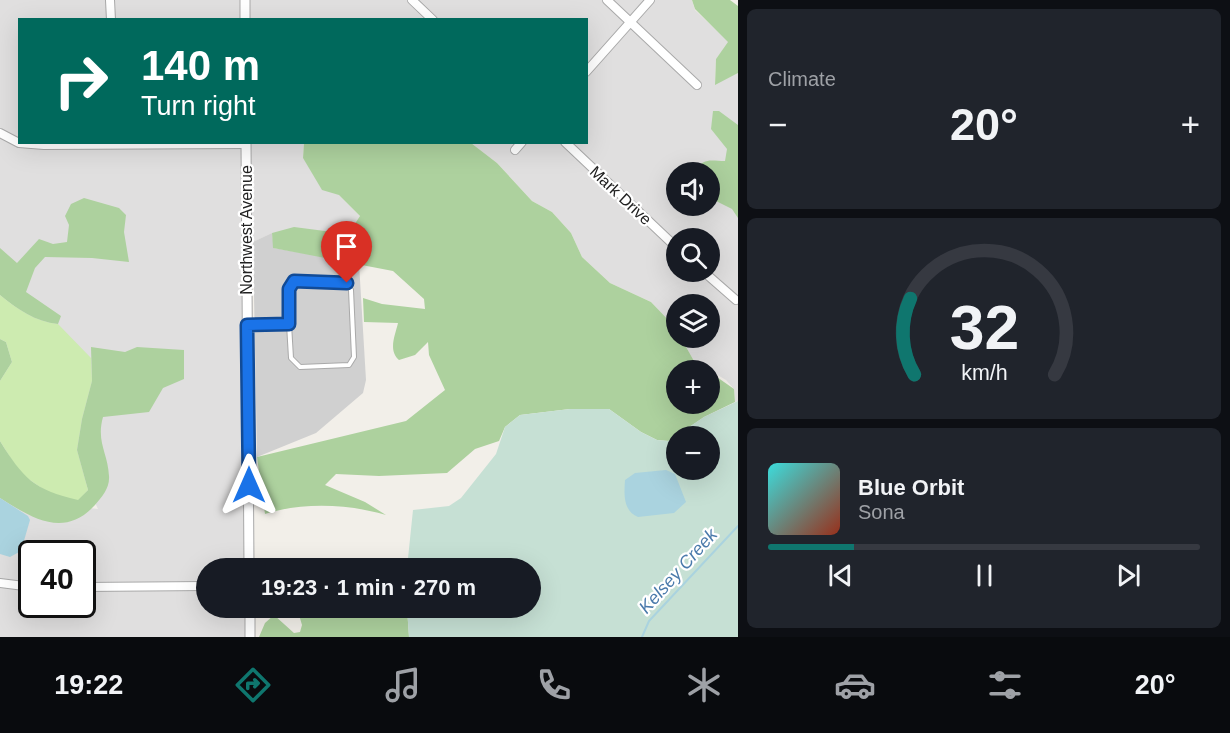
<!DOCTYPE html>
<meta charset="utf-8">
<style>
:root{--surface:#171b24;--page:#20242c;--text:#f1f3f6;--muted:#9ea1a6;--line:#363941;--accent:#0f766e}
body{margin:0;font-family:Arial,sans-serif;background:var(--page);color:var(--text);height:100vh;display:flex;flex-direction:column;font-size:22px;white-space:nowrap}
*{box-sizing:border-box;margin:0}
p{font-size:20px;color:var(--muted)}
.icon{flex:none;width:33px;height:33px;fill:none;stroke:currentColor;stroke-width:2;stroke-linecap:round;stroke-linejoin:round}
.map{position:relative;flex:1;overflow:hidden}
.sheet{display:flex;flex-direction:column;gap:9px;padding:9px;background:#0d0f14;width:492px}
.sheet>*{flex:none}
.banner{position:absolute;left:18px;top:18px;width:570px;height:126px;border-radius:0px;box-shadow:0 6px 24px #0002;background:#00695c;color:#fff;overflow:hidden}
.fabs{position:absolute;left:666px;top:162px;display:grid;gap:12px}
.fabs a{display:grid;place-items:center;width:54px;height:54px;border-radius:50%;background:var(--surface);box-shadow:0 6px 24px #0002;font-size:30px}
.speed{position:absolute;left:18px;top:540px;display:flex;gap:12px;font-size:30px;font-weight:700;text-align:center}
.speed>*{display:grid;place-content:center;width:78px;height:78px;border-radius:50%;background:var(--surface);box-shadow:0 6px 24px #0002;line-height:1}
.speed .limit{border:3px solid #111;border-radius:9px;background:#fff;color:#111}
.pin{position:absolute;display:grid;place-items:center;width:51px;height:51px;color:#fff;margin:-62px -26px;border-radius:50% 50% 50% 0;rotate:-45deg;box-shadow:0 0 6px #0007}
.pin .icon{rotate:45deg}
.me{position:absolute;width:66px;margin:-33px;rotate:0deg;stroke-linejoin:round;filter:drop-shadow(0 0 4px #0008)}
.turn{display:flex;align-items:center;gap:21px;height:126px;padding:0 24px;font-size:27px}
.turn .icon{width:78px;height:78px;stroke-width:2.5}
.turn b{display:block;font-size:42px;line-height:51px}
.big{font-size:45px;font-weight:700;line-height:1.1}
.sheet .widget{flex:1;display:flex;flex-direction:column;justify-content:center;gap:9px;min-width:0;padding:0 21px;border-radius:9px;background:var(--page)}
.sheet .dial{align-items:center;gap:0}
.dial svg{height:156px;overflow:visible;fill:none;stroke:var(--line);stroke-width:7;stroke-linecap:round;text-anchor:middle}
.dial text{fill:var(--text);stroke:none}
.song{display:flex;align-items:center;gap:18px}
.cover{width:72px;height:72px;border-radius:9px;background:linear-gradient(135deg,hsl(180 70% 55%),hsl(10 70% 35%))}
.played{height:6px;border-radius:3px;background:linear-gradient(90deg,var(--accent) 20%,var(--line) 20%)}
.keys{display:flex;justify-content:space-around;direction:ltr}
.heat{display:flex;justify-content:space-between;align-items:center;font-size:33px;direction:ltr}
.trip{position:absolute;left:196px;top:558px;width:345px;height:60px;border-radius:30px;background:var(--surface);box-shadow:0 6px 24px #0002;font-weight:700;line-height:60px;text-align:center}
.dock{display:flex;height:96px;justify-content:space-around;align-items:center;background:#090b0e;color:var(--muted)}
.dock .icon{width:42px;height:42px}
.dock .current{color:var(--accent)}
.dock b{font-size:27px;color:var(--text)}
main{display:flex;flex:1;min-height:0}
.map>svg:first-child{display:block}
</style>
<main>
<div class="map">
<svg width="738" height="637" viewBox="0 0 738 637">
<rect width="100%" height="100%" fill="#f2efe9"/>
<path fill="#e0dfdf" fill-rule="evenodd" d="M0,0H692L695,10L729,42L716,59L715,84L738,73V401L735,402L734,389L726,380L694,361L681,338H710V304H676V328L651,302L610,283L582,257L571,233L552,212L532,201L497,163L471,143L586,142V20H20V142L304,143L303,158L360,216L348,234L334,231L272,233L247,245L245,568H207V608H245V637H0V498L98,509L31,365L3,265L0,262ZM676,172H710V206H676ZM676,238H710V272H676ZM32,554H82V604H32Z"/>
<path fill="#d0d0d0" d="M272,233L274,248L359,263L366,380L363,393L316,433L257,457L253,242Z"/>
<path fill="#cdebb0" d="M0,295C17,309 36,322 58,324L91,358L92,381L82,419L77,450L88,490L78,501L50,494L20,473L0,441V381L12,362L6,342L0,339Z"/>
<path fill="#add19e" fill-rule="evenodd" d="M692,0H730L738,6V73L715,85L716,59L728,42L695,9Z
M713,111H719L738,125V218L732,209L710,198V172H695C703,157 711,161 725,161L727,149L711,129Z
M304,143H471L497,163L532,201L552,212L571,233L582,257L610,283L651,302L676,328V338H681L694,361L734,389L735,402L704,417L669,441L657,440L641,432L609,409H570L520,415L505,427L499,441L475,449L447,473L379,476L336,474L325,485L365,502L386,515C348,504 303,502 265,514L257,457L406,421L445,390L429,355L428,342L415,355L399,360C388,350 395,336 398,323L364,322L363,298L382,304L425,309L424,299L393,271L273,248L272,233L294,227L348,234L360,216L339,195L322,190L303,158ZM676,370H710V404H676Z
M84,198L119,208L126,215L124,232L129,262L92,258L45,257L35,268L26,292L61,316L58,324C36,322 17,309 0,295V248L17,263L39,239L53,244L67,242L69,225L65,216L71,204Z
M0,339L6,342L12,362L0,381Z
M91,347L125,352L137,347L184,350V379L163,388L149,412L103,417C96,442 108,453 109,476C110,488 102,497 95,505C64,539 32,518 0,498V441C23,478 34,490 78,500L88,490L77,450L82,419L92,381Z
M297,608H407L409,637H259L265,623L274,615L294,633L300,632L302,625Z"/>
<path fill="#c6e0d4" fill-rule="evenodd" d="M738,401V637H409L407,608H531V568H407L413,510L449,506L461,498L496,454L505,427L520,415L570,409H609L641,432L657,440L668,441L704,417ZM676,436H710V470H676Z"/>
<path fill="#aad3df" d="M666,470L675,474L686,502L674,513L638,517C623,511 624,494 625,480L635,473Z
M0,498L28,516L30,520L21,551L10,557L0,554Z"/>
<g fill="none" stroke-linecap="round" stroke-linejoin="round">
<path stroke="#aad3df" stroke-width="2" d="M642,637L649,621L738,526"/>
<g stroke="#a9a9a9" stroke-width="6">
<path id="service" d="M248,325L289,324L291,358L300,367L349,365L354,357L351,290L347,283L294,281L289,289V324"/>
</g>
<g stroke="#a9a9a9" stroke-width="10">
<path id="minor" d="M110,0L111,20
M412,0L433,20
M607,0L697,85
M586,72L650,0
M0,133L19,143L44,145L246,144
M565,142L676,247
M515,150L522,142
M704,272L736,300
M0,583L32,587
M82,587L207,586"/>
</g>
<g stroke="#a9a9a9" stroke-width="11">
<path id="tertiary" d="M245,0V20
M246,142L249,568
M250,608V637"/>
</g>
<use href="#service" stroke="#fff" stroke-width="4"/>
<use href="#minor" stroke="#fff" stroke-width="8"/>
<use href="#tertiary" stroke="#fff" stroke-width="9"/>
</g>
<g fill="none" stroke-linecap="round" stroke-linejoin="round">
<g stroke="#114b97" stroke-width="15">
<path id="route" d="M249,485L247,325L289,324V289L294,281L347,283"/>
</g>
<use href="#route" stroke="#1a73e8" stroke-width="10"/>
</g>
<g text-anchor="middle" stroke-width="4.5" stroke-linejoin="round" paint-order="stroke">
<g font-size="16" fill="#222" stroke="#fff">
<text transform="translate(621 195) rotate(43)" y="6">Mark Drive</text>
<text transform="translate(246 230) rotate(-90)" y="6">Northwest Avenue</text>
</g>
<g font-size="18" font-style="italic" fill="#4a7aab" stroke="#fff">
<text transform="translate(678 571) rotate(-48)" y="6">Kelsey Creek</text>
</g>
</g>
</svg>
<div class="fabs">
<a><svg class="icon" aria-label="sound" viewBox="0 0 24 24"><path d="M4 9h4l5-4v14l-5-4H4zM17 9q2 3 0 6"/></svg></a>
<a><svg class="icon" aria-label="search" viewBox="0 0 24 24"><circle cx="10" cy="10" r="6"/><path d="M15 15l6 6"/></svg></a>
<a><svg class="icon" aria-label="layers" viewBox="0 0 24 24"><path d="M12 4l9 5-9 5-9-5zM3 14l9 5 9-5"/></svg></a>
<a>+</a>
<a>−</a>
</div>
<div class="speed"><div class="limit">40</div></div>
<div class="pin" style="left:347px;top:283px;background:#d93025"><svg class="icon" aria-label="arrive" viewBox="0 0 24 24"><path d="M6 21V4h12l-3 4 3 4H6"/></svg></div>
<svg class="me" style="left:249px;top:485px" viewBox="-20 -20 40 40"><path d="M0-17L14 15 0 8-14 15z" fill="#1a73e8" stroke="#fff" stroke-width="4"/></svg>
<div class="trip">19:23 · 1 min · 270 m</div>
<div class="banner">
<div class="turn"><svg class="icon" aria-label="right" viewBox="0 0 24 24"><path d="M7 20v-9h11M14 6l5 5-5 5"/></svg><div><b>140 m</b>Turn right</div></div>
</div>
</div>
<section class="sheet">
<div class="widget"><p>Climate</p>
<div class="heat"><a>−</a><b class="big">20°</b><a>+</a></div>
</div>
<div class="widget dial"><svg viewBox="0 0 100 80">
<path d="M14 69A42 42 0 1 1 86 69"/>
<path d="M14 69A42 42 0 0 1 12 30" stroke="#0f766e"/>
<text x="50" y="56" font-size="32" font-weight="700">32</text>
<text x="50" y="72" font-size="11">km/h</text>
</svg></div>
<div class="widget">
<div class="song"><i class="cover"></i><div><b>Blue Orbit</b><p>Sona</p></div></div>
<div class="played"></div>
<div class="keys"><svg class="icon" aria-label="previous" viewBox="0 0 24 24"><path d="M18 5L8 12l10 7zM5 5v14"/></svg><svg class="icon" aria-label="pause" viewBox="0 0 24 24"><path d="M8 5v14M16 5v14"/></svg><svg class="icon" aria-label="next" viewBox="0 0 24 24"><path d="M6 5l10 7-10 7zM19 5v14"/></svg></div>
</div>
</section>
</main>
<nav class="dock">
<b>19:22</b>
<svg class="icon current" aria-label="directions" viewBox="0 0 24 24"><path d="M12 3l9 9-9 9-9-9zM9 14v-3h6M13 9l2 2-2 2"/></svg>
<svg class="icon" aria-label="music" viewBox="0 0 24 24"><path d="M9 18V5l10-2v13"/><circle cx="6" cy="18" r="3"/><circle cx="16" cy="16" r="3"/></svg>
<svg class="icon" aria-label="phone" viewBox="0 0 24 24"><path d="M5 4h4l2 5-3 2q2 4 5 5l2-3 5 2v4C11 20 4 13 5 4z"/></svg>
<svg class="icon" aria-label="climate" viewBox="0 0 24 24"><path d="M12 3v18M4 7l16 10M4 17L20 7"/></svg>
<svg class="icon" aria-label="car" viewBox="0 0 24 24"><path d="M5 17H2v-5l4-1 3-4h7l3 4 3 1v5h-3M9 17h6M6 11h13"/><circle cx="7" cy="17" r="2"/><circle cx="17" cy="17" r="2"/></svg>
<svg class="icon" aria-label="filters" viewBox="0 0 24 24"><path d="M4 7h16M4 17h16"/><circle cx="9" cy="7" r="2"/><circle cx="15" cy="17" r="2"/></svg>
<b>20°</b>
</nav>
